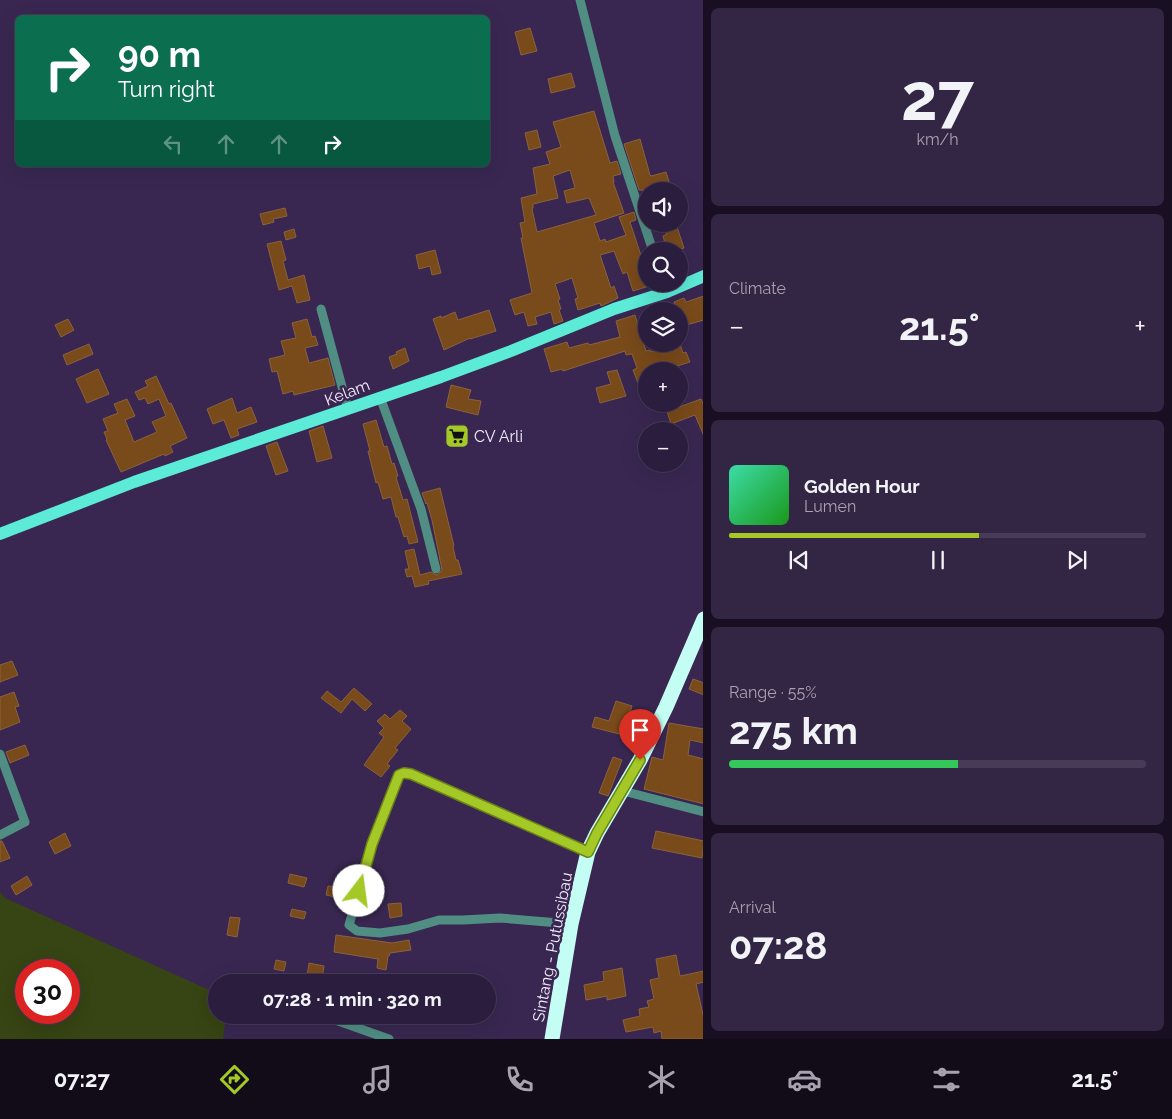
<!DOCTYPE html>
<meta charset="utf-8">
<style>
:root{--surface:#2b1d3d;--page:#332644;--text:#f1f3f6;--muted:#a6a2b0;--line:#473b57;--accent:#a4c825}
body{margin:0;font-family:Raleway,sans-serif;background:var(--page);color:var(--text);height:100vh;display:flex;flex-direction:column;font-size:19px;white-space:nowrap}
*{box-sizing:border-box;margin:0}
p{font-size:16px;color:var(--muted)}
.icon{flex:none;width:28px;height:28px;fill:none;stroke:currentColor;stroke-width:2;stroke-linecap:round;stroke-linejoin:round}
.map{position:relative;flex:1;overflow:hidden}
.drawer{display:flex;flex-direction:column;gap:8px;padding:8px;background:#181022;width:469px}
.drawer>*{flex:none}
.banner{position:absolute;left:15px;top:15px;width:475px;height:152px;border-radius:8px;box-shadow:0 5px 20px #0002,0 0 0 1px var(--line);background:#0b6e4f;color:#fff;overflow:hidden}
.fabs{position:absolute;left:638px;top:182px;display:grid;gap:10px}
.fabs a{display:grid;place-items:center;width:50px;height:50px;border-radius:50%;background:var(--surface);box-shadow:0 5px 20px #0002,0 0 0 1px var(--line);font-size:25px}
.speed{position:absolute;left:15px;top:959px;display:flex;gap:10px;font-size:25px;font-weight:700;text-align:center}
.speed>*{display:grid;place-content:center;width:65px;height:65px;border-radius:50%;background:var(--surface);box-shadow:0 5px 20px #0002,0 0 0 1px var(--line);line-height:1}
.speed .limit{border:8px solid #d22;background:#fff;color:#111}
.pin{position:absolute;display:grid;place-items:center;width:42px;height:42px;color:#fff;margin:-51px -21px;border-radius:50% 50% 50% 0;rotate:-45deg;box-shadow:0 0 5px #0007}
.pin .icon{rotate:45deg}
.me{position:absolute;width:55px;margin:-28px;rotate:15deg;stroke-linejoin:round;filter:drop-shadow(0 0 4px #0008)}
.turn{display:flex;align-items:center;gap:18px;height:105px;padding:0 20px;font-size:22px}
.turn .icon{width:65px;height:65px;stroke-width:2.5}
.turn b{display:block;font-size:35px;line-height:42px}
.lanes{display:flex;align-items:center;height:48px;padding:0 20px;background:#0003;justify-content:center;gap:25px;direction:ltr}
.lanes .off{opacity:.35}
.big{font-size:38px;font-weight:700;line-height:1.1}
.drawer .card{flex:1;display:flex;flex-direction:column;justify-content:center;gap:8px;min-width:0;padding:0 18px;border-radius:8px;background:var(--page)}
.drawer .dial{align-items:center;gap:0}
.dial b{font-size:65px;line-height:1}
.song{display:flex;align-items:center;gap:15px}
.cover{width:60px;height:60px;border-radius:8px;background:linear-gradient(135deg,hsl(160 70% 55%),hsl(120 70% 35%))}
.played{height:5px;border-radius:2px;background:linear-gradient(90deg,var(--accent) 60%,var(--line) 60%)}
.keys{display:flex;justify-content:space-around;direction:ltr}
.heat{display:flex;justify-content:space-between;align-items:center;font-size:28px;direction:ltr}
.charge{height:8px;border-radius:4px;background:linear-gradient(90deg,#34c759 55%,var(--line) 0)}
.trip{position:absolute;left:208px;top:974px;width:288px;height:50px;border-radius:25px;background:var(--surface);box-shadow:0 5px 20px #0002,0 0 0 1px var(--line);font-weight:700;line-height:50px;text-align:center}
.tabs{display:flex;height:80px;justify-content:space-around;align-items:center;background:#110c18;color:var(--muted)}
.tabs .icon{width:35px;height:35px}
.tabs .on{color:var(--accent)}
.tabs b{font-size:22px;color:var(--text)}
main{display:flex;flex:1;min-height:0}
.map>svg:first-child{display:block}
</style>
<main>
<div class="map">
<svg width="704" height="1039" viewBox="0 0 704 1039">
<rect width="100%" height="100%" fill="#392751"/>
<path fill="#374413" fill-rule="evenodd" d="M0,892L5,898L216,993V1015H226L223,1039H0ZM26,970H69V1012H26Z"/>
<path fill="#794a1a" stroke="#8b623d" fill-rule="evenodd" d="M530,28L537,51L521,55L515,32Z
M571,73L575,87L551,93L548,79Z
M594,111L610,163L617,161L621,174L613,176L614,182H613L624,213L594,223L600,241L605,239L606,242L626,235L619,217L634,212L636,220L630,222L646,271V287L633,291L627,272L623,274L614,251L600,255L611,288L614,286L618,298L601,306L600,303L578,310L575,299L578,298L572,278L555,284L560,299L558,300L561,309L559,310L563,321L554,324L551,312L535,317L537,324L528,326L524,312L515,315L510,300L532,293L521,238H523L520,223L525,222L521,198L537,194L533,168L550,164L546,152L561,147L553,122ZM570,170L575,188L564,191L567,203L589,198L596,215L537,232L532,209L533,208V204L558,198L553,176Z
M537,130L541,147L529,150L525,133Z
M640,139L650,175L651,176L666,172L672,191L639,190L624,144Z
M285,208L287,216L273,219L274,222L263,225L260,214Z
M663,224H676L684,248L681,249L682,251H667L663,236L667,234Z
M294,229L296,237L286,240L284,232Z
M281,241L286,260L283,261L288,280L304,275L310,300L297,303L292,286L279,290L267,244Z
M435,250L441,273L432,275L430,266L419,269L416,255Z
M704,296V320L679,327V311H677L674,302L684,298L686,302Z
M489,310L496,331L470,339V338L444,350L433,319L441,316V318L455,312L458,320Z
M635,315L646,351L650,350V352L674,344H680L683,353L686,352L690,362L661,371H646V380L638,383L633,370L637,368L632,354L626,355L625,351L563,371L562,369L551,372L544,349L567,342L569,348L588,343L589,345L620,337L616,321Z
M68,319L74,330L61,337L55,325Z
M307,319L312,337L315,336L318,345L305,348L309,363L328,358L335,385L294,395L293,391L283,394L277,371L272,372L269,359L285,355L281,341L296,338L292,323Z
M89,344L93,354L67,365L63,355Z
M405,348L409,361L393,369L389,357L397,354L396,352Z
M98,369L109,394L87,403L76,379Z
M617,370L626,396L600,403L596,388L611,384L607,372Z
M156,376L169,404L171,403L187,438L170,446L173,452L165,456L164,454L121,472L106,440L107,439L104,432L108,431L103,419L118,413L114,404L127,399L135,416L125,420L134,442L157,432L152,422L166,416L159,399L148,404L145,398L139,400L135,392L148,386L145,381Z
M451,385L471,390L468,399L481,401L478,415L446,407Z
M232,398L237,413L251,407L257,422L237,429L239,435L231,438L224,420L213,424L207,409Z
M701,399L704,406V436L695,415L671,424L665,405L678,404L679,407Z
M376,420L384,447L387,446L392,464L394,463L398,476L396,477L403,500L407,499L418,542L409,544L407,536L404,537L398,517H396L391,497L383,499L378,482L376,483L368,451H370L363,424Z
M323,426L332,458L317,462L309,431Z
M277,442L288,471L276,475L266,446Z
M440,488L454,546L453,547L456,560H458L462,574L428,581L429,584L415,587L412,576L407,577L405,569H409L405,551L414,549L420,575L431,572L437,575L442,570L432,520L427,503L426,504L422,493Z
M12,661L18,675L0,682V665Z
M693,679L704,683V695L689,689Z
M354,688L372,704L365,711L352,699L341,713L321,698L327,691L341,702Z
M14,692L19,706L15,707L20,722L0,730V697Z
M616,701L632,706L623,735L592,727L595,717L609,721Z
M400,710L407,716L402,721L411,729L395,748L398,750L387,764L390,766L381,777L364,765L384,737L379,733L384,728L377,721L385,714L390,719Z
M669,723L704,729V743L690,740L688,755L704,759V804L644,789L652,757L663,760Z
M25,745L29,755L10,763L6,752Z
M613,757L622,760L608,796L599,793Z
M656,831L704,841L702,858L652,848Z
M65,833L71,846L55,854L49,842Z
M0,841H2L10,858L0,862Z
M290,874L307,878L304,887L288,883Z
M27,876L32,885L16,895L11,886Z
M328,886L342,888L340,898L326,895Z
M401,903L402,916L390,918L388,904Z
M292,909L306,912L304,919L290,916Z
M230,917L240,918L237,937L227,935Z
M336,935L392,943L409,940L411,950L390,953L389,956H388L386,970L377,968L378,959L334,952Z
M676,955L680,976L704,971V982L696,984L704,1019V1039H662L661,1031L654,1033L653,1027L626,1032L623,1020L640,1016L639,1009L649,1007L647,1001L654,999L650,980L659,978L656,959Z
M276,960L286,962L284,971L274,969Z
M309,963L324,966L322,979L307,977Z
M622,968L626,996L607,1000V996L586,1000L584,985L604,981L603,972Z"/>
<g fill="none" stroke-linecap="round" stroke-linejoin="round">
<path stroke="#508e84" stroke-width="9" d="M580,0L615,136L653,251
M321,309L348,409
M380,397L421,509L436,569
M0,754L25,822L0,835
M623,791L704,812
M571,924L500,918L463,920H439L408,929L380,933L357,931L349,925L372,844L399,775L404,773L411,774L588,852
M321,1015L389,1039"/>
<path stroke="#5cebd7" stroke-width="12" d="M0,534L134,482L441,377L511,351L614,309L667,292L704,276"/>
<path stroke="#c4fdf3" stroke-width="15" d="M552,1039L571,924L588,852L597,833L640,760L666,707L704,619"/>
</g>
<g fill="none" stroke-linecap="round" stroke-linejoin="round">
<g stroke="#6b8218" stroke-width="12">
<path id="route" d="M359,891L372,844L399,775L404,773L411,774L588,852L597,833L640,760"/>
</g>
<use href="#route" stroke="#a4c825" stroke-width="9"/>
</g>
<defs>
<g id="supermarket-square" transform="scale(1.25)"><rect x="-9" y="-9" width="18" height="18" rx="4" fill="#a4c825" stroke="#392751"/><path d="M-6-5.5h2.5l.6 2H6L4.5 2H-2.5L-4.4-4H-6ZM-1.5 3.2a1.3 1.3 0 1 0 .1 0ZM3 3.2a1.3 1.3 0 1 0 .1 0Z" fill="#111"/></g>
</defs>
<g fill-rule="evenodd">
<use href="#supermarket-square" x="457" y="436"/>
</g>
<g text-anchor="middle" stroke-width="5" stroke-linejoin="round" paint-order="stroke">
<g font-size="16" fill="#f3edfd" stroke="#392751">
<text transform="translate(347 392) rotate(-21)" y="6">Kelam</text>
<text transform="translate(552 947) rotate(-79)" y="6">Sintang - Putussibau</text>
</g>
<g font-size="16" fill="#f3edfd" stroke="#392751" text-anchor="start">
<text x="474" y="442">CV Arli</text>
</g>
</g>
</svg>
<div class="fabs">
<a><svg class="icon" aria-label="sound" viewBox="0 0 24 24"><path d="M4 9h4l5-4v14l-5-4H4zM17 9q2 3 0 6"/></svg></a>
<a><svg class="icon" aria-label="search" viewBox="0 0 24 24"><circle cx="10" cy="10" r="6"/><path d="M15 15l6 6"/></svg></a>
<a><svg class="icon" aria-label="layers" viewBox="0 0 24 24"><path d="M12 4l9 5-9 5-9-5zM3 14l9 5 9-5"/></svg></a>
<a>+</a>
<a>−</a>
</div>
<div class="speed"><div class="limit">30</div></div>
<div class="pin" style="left:640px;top:760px;background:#d93025"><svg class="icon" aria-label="arrive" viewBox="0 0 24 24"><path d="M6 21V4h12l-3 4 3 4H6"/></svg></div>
<svg class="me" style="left:359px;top:891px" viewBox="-20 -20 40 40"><circle r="19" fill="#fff"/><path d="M0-13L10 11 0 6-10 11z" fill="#a4c825"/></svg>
<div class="trip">07:28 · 1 min · 320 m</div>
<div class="banner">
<div class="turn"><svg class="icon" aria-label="right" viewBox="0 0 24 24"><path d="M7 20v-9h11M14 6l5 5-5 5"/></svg><div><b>90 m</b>Turn right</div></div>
<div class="lanes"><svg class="icon off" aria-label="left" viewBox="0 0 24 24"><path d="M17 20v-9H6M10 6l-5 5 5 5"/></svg><svg class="icon off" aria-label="ahead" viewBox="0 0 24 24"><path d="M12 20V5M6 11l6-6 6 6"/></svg><svg class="icon off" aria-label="ahead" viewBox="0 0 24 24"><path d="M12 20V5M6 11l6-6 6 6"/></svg><svg class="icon" aria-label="right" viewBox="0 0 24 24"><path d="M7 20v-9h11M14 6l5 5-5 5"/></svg></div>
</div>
</div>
<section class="drawer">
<div class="card dial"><b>27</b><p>km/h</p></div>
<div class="card"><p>Climate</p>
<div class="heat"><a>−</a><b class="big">21.5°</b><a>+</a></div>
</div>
<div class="card">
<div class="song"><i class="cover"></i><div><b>Golden Hour</b><p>Lumen</p></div></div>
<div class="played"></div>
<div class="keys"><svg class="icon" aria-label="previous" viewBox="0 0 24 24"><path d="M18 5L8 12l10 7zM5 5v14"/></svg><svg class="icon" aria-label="pause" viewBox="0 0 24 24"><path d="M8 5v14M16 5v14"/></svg><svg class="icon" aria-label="next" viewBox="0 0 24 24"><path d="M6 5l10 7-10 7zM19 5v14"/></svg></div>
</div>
<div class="card"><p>Range · 55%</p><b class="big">275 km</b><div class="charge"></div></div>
<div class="card"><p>Arrival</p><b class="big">07:28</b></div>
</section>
</main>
<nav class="tabs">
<b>07:27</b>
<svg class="icon on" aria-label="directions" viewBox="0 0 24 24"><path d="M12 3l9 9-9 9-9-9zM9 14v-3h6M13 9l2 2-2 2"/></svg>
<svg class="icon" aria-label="music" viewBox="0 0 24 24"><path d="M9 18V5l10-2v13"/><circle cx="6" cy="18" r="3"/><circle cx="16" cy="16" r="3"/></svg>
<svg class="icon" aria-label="phone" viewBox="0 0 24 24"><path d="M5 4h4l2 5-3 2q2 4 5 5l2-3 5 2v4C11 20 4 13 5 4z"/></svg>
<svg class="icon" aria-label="climate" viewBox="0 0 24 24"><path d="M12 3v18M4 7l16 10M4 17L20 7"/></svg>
<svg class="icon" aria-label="car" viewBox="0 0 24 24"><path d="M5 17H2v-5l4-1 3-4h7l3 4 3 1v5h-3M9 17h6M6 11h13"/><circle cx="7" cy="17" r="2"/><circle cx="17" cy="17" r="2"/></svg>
<svg class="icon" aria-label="filters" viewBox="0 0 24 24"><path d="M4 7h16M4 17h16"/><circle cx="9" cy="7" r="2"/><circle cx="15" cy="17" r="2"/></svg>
<b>21.5°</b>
</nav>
